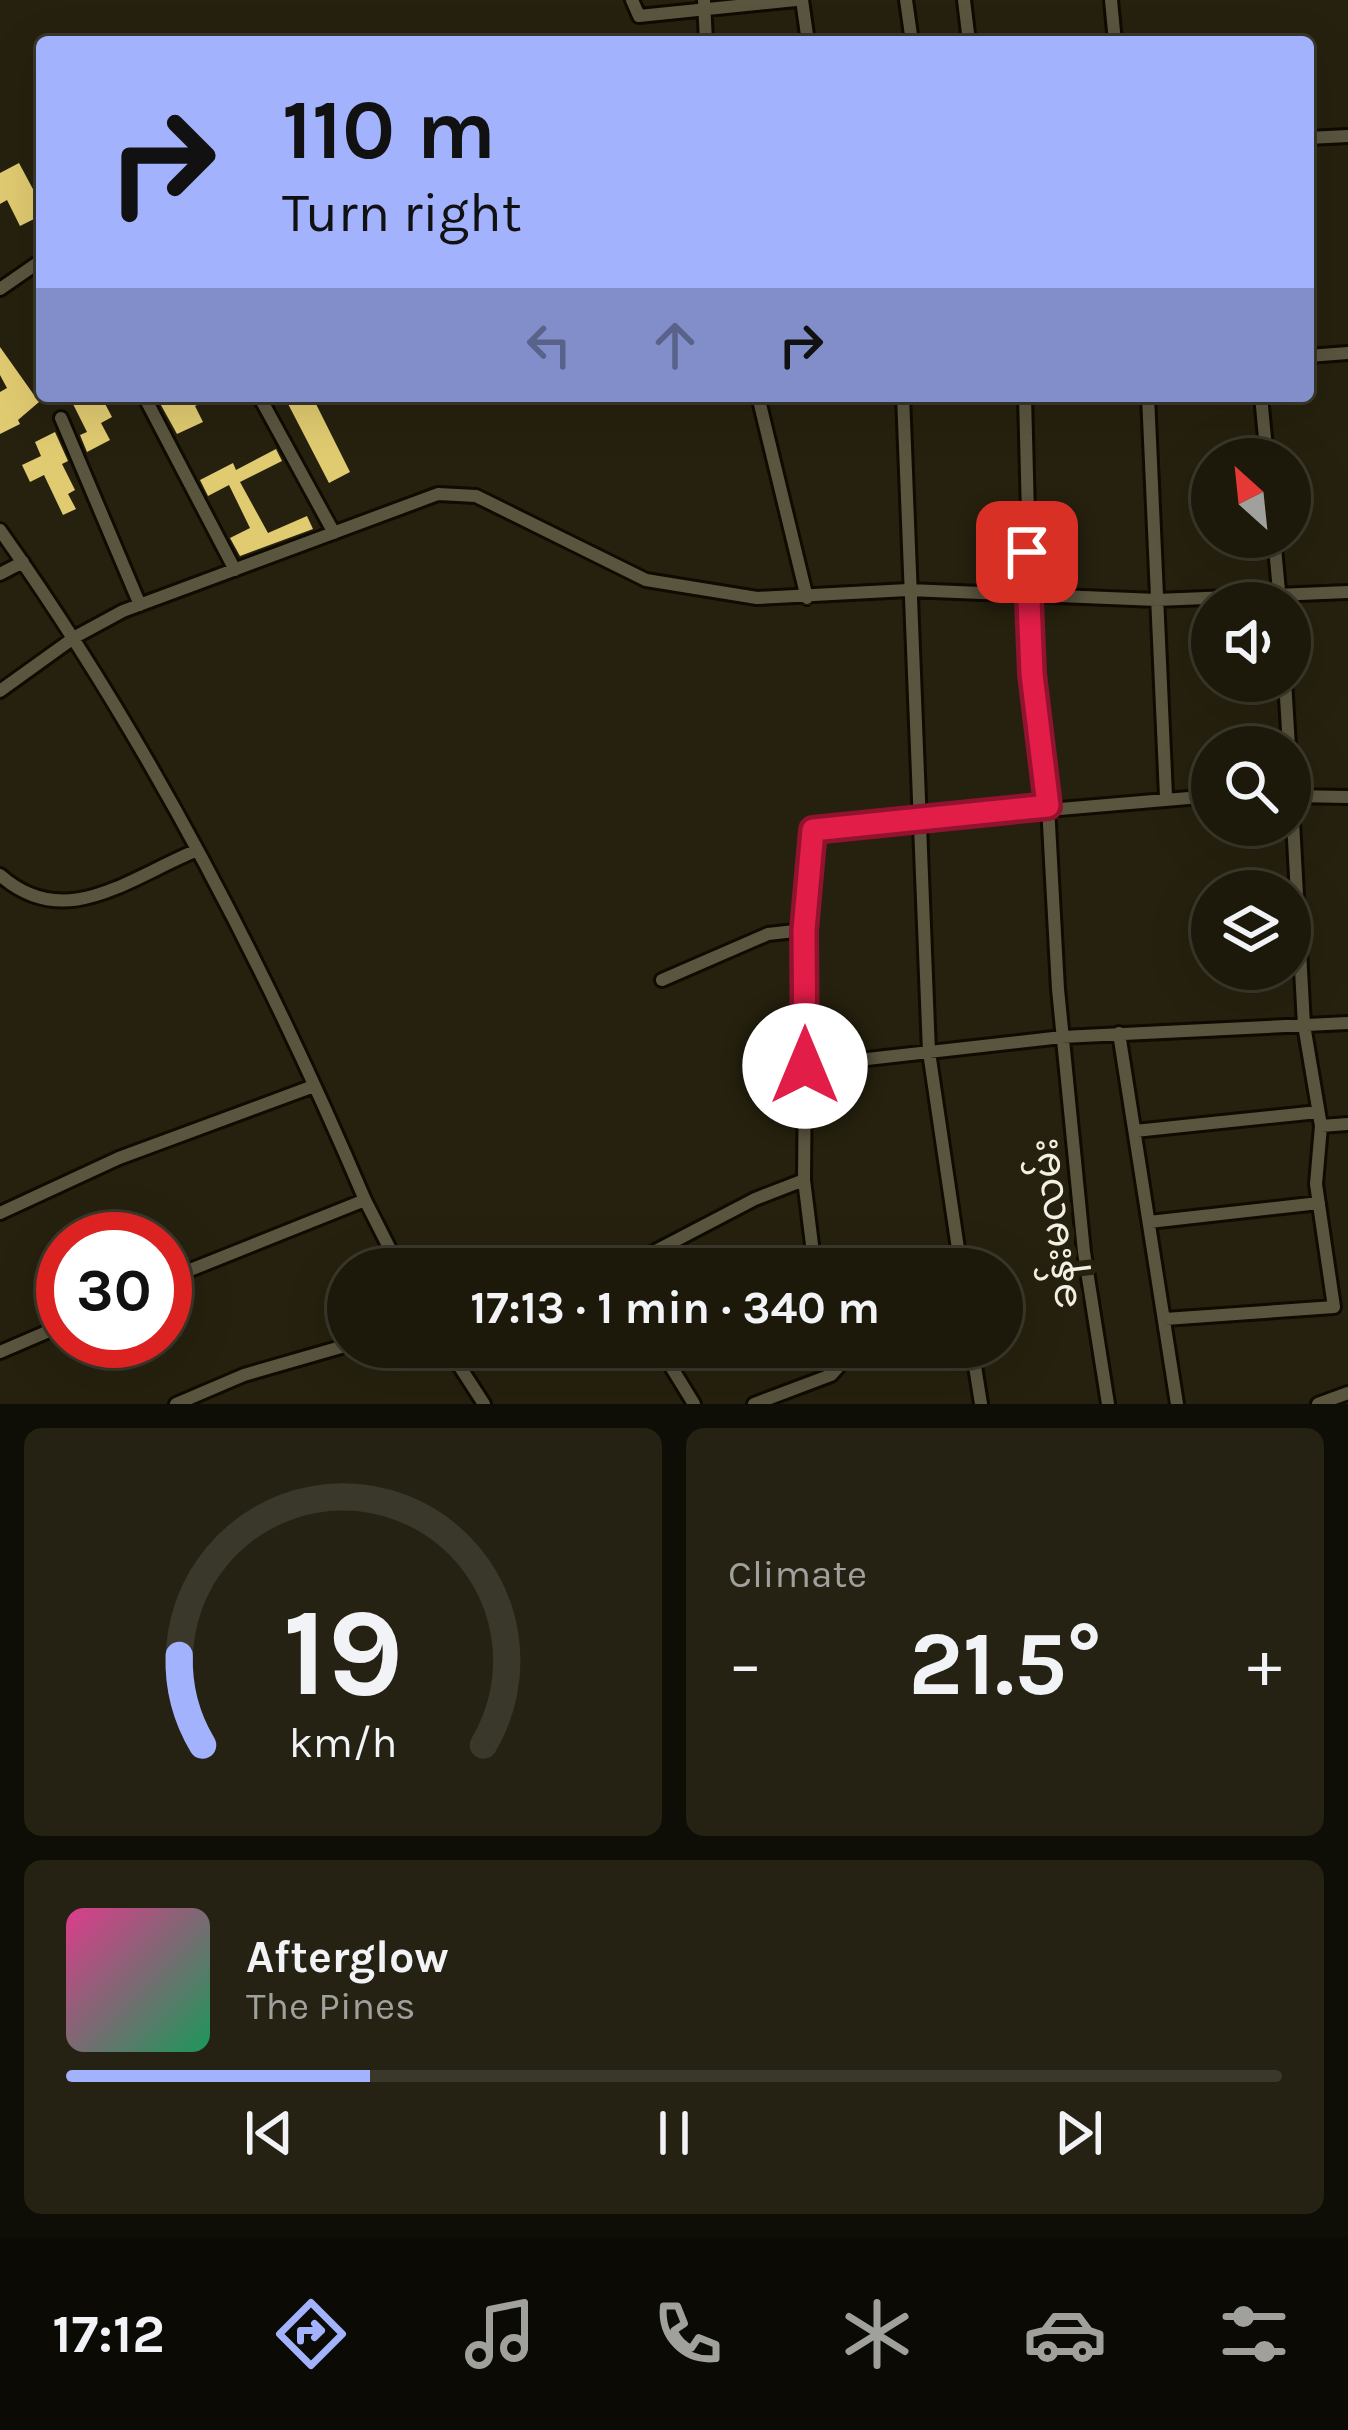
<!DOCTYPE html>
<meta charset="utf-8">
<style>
:root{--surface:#1c190a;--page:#252213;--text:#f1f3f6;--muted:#a0a09c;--line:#3a382b;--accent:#a2b2fd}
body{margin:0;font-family:Karla,"Noto Sans Myanmar",sans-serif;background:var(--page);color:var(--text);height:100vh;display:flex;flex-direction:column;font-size:45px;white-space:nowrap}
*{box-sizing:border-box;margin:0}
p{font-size:39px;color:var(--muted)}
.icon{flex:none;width:66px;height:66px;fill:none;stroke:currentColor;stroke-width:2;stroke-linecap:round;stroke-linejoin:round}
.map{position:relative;height:1404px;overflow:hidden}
.drawer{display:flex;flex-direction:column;gap:24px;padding:24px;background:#0f0e06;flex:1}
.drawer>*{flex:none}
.guide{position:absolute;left:36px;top:36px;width:1278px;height:366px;border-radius:12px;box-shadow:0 12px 48px #0002,0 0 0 3px var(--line);background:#a2b2fd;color:#111;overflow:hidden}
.needle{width:78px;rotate:333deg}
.controls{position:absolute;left:1191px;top:438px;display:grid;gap:24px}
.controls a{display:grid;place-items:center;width:120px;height:120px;border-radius:50%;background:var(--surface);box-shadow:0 12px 48px #0002,0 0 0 3px var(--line);font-size:60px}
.speed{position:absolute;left:36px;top:1212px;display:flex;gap:24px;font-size:60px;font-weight:700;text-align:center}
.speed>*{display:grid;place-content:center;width:156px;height:156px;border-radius:50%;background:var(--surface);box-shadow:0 12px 48px #0002,0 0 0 3px var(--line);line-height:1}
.speed .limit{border:18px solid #d22;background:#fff;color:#111}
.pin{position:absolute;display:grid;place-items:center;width:102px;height:102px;color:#fff;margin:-51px;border-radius:24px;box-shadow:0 6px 18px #0006}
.me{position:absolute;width:132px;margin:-66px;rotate:0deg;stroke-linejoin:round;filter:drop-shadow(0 0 9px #0008)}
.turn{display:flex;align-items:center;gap:42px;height:252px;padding:0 48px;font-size:54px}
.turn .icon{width:156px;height:156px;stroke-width:2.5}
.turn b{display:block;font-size:84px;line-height:102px}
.lanes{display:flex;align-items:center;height:114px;padding:0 48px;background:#0003;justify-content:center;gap:60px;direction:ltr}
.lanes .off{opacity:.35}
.big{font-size:90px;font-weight:700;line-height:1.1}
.drawer .card{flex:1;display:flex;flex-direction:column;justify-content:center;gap:18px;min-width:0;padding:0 42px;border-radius:18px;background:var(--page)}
.drawer .dial{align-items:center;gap:0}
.dial svg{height:312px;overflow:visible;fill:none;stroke:var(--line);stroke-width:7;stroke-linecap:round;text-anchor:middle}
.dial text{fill:var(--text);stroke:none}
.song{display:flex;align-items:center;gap:36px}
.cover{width:144px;height:144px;border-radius:18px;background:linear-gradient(135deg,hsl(330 70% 55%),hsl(150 70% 35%))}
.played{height:12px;border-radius:6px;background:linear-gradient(90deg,var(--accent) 25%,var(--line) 25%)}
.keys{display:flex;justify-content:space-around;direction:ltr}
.heat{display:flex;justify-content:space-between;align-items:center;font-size:66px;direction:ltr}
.drawer .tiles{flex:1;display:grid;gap:24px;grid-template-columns:1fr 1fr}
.card:last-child{grid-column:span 2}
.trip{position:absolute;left:327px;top:1248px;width:696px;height:120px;border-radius:60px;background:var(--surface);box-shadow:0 12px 48px #0002,0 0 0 3px var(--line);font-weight:700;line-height:120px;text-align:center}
.dock{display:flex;height:192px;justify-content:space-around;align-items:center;background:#0b0a04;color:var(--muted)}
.dock .icon{width:84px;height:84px}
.dock .selected{color:var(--accent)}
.dock b{font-size:54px;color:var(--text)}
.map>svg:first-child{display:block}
</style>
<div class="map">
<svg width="1348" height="1404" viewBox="0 0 1348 1404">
<rect width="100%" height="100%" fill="#26210e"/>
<path fill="#e1cb71" d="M19,163L42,206V215L20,226L7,200L0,204V173Z
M0,347L39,402L18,420L20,424L0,434V392L7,388L0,375Z
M69,396H101L112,417L101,423L110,440L87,452L80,435L87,432Z
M156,396H215L195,406L203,422L177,434Z
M294,396H312L350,472L329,483L286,400Z
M55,432L68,461L62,464L75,490L68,494L76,509L63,515L44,475L30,482L22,465L41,456L35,442Z
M276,449L282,461L240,482L268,533L307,516L313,529L240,556L230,538L250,528L229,485L208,496L200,480L233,463L236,470Z"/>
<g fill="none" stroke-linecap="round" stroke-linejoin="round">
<g stroke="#0f0b00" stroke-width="18">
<path id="minor" d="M632,0L639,16L796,0
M704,0L706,42
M802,0L808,42
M906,0L912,42
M964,0L969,42
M1111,0L1115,42
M1308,138L1348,136
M0,289L42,260
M1308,356L1348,353
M144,396L235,570
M259,396L334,533
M758,396L807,598
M903,396L929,1052L961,1269
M1025,396L1032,674L1048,806L1058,989L1084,1252L1108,1404
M1148,396L1166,796
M1261,396L1267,459
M61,418L140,605
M0,530C146,736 266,967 365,1200L165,1280
M1274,537L1280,602
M0,574L23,562
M1285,681L1289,747
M0,691L75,637L123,611L438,494L476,496L646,580L757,598L908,590L1157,600L1348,592
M1290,796L1348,797
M0,875C64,932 126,880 195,851
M662,980L768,934L804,930
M1119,1033L1177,1404
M805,1066L804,930L813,830L1212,796
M1321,1126L1348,1124
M1135,1131L1318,1112
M365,1200L400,1269
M0,1213L119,1158L311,1087
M1149,1222L1319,1203
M621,1269L755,1199L804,1180
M815,1269L804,1180L805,1066L1062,1037L1348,1023
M1165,1319L1334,1307L1316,1184L1321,1126L1304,1025L1290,766
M447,1347L484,1404
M659,1347L694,1404
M972,1347L981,1404
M0,1352L63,1325
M176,1404L244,1375L348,1345
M754,1404L831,1375L840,1365L837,1347
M1318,1404L1348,1393"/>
</g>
<use href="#minor" stroke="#5a553f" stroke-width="12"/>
</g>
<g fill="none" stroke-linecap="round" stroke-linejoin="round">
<g stroke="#92132f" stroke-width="30">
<path id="route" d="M805,1066L804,930L813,830L1048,806L1032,674L1027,552"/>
</g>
<use href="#route" stroke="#e11d48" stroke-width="21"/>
</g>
<g text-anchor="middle" stroke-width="12" stroke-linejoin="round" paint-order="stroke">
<g font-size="39" fill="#f2efe3" stroke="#26210e">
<text transform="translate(1053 1224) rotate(-97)" y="14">ခန်းမလမ်း</text>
</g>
</g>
</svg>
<div class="controls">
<a><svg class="needle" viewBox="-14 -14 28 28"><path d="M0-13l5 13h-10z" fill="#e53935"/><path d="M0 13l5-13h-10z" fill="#a0a09c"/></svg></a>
<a><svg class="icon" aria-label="sound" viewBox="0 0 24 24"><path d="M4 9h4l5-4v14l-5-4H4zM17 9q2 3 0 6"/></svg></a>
<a><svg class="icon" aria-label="search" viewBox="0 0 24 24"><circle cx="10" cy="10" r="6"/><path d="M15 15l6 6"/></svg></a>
<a><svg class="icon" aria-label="layers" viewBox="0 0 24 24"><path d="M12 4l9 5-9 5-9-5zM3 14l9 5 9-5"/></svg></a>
</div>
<div class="speed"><div class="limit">30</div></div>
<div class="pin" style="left:1027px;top:552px;background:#d93025"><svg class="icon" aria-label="arrive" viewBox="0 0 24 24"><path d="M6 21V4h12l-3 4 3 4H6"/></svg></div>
<svg class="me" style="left:805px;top:1066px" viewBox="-20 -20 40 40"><circle r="19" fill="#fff"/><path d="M0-13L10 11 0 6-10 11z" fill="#e11d48"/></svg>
<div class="trip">17:13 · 1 min · 340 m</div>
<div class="guide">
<div class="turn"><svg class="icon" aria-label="right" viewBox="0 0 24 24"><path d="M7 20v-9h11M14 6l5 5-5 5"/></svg><div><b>110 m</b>Turn right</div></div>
<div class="lanes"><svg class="icon off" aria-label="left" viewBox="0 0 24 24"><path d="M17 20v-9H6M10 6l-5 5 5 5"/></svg><svg class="icon off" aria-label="ahead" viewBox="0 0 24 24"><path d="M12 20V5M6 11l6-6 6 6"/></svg><svg class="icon" aria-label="right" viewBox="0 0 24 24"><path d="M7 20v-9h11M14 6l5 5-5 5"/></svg></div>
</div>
</div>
<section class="drawer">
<div class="tiles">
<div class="card dial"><svg viewBox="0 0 100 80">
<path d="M14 69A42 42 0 1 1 86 69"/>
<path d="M14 69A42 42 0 0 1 8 46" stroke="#a2b2fd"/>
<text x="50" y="56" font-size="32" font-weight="700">19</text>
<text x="50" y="72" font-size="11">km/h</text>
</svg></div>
<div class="card"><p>Climate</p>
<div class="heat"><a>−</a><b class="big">21.5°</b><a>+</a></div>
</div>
<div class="card">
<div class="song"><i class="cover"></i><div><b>Afterglow</b><p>The Pines</p></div></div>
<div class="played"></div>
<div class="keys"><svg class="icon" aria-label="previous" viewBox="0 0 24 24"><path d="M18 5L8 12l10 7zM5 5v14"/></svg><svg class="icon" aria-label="pause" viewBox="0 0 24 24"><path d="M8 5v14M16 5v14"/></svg><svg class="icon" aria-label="next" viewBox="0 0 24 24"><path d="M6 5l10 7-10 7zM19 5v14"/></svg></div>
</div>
</div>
</section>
<nav class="dock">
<b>17:12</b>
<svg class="icon selected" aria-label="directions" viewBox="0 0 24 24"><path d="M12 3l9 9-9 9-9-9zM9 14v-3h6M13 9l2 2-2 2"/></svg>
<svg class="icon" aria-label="music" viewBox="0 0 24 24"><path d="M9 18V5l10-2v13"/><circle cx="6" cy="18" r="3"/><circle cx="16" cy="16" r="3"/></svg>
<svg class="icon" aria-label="phone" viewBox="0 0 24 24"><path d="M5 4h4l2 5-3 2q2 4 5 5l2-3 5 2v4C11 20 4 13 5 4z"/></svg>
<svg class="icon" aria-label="climate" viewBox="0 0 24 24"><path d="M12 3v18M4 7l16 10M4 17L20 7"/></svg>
<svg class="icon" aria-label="car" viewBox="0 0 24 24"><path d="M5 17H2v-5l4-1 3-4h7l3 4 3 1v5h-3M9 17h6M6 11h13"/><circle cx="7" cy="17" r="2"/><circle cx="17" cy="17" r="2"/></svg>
<svg class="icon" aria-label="filters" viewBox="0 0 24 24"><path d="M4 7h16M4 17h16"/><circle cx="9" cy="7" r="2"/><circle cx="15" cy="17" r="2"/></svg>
</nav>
